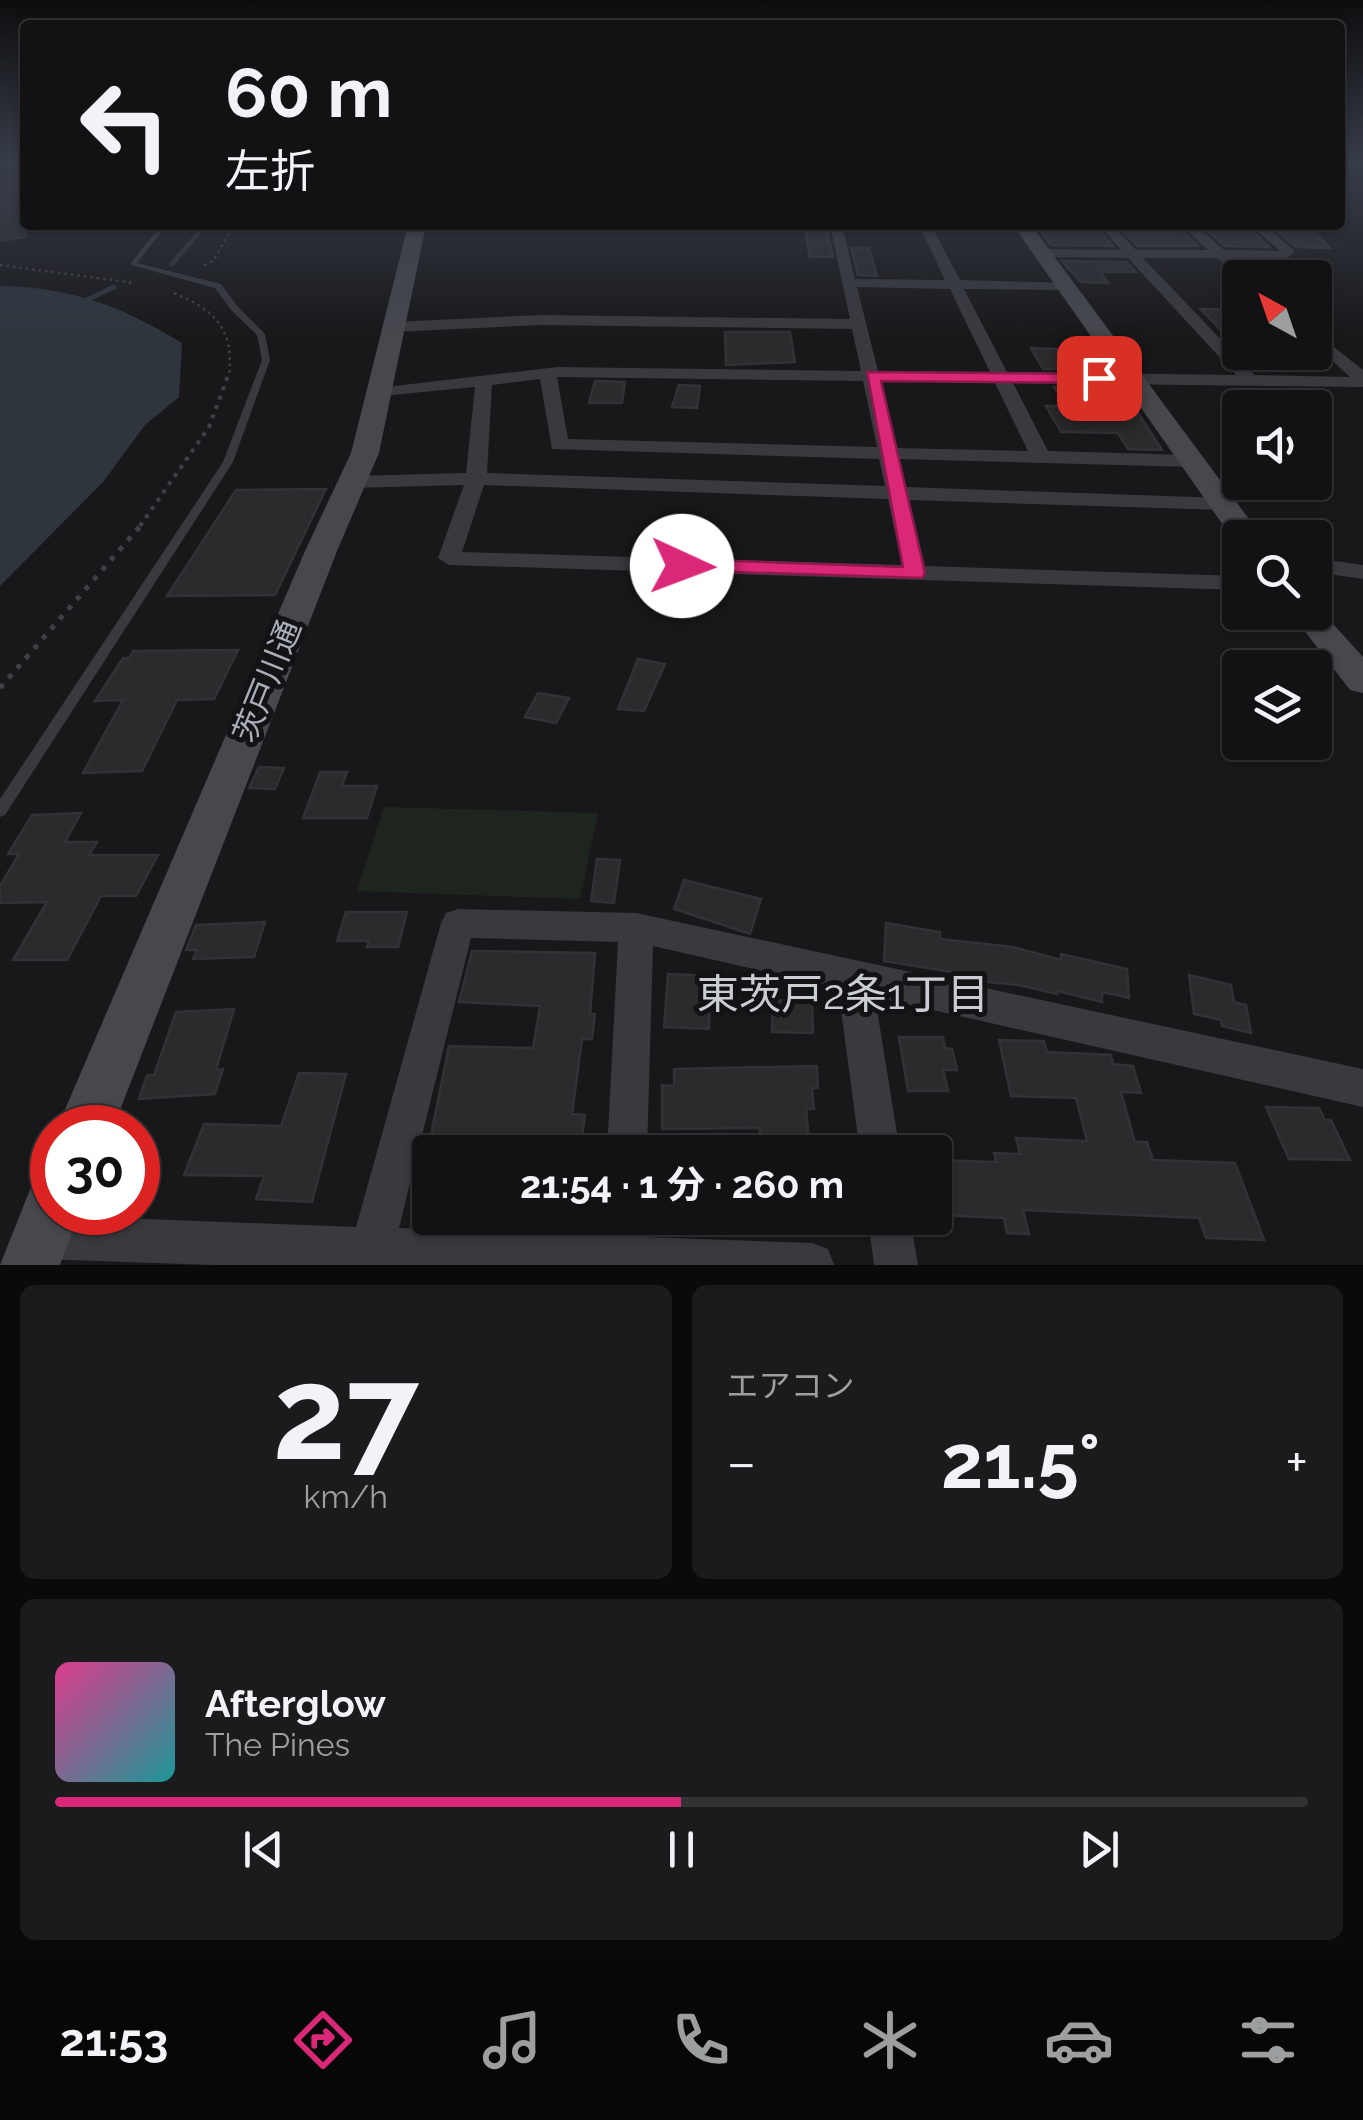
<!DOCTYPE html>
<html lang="ja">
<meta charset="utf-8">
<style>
:root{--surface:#121214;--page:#1b1b1d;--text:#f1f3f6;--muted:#9c9ea0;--line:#313234;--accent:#db2777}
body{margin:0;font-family:Raleway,"Noto Sans JP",sans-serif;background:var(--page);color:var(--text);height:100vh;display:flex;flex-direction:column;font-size:38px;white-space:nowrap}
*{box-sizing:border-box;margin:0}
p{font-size:32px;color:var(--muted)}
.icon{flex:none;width:55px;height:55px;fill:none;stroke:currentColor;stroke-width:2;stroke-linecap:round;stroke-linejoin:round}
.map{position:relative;height:1265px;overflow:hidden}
.drawer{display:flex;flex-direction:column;gap:20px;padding:20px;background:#0a0a0b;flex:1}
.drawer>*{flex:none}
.hud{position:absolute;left:20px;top:20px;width:1325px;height:210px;border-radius:10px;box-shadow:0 2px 8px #0004,0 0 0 2px var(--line);background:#121214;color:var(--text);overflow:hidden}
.needle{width:65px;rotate:320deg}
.tools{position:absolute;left:1222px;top:260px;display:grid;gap:20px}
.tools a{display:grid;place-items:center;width:110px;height:110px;border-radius:10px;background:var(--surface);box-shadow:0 2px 8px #0004,0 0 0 2px var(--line);font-size:50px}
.speed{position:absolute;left:30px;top:1105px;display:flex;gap:20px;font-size:50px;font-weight:700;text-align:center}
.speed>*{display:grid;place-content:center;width:130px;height:130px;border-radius:50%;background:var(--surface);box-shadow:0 2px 8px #0004,0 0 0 2px var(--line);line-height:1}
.speed .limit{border:15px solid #d22;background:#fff;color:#111}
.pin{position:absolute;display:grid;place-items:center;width:85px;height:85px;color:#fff;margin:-42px;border-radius:20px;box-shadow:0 5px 15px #0006}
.me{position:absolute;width:110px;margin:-55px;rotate:92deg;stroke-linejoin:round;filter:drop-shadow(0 0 8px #0008)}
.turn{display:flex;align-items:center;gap:35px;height:210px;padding:0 40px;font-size:45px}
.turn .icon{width:130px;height:130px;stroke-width:2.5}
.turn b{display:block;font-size:70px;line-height:85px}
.big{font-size:75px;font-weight:700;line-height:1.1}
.drawer .widget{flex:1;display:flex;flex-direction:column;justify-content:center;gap:15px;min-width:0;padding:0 35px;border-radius:15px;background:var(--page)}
.drawer .dial{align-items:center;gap:0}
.dial b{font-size:130px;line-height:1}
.song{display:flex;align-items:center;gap:30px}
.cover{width:120px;height:120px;border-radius:15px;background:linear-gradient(135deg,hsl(330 70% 55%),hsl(180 70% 35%))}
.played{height:10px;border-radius:5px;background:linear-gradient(90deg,var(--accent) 50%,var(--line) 50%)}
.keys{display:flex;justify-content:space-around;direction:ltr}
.heat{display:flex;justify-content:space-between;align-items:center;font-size:55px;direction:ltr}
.drawer .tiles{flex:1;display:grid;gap:20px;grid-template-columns:1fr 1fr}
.widget:last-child{grid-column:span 2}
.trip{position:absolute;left:412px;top:1135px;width:540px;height:100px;border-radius:10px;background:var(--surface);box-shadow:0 2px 8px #0004,0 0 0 2px var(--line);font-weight:700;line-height:100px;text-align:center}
.menu{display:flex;height:160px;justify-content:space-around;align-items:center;background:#070708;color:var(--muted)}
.menu .icon{width:70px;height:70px}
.menu .selected{color:var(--accent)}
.menu b{font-size:45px;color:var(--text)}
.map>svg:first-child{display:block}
</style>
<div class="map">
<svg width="1363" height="1265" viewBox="0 0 1363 1265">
<rect width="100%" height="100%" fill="#18181a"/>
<path fill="#1e251f" d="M384,807L598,813L580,899L357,891Z"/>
<path fill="#2e353d" d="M0,286C71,287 122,306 182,343L179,397L145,425L103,482L0,586Z"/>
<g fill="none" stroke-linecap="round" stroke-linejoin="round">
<path stroke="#2e353d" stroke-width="4" d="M178,257L205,225"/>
<path stroke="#2e353d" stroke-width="5" d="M172,264L180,254
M80,303L114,287"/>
</g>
<path fill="#2b2b2e" stroke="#323236" stroke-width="2.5" d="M25,181V237L0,241V184Z
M1036,225H1095L1113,246L1051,245Z
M1201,225H1246L1269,247L1225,246Z
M1270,225H1307L1330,248L1296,247Z
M805,230H827L833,257H810Z
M1123,231H1182L1198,246H1138Z
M851,248H869L877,276L858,275Z
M1062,261L1126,262L1136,272H1100L1108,283L1081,282Z
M1201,309L1240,310V350Z
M725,332H790L795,362L726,365Z
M1031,348L1057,349L1070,369H1043Z
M595,381L625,382L622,403H589Z
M679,385L700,386L697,408L672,407Z
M1054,387L1082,388L1095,407H1134L1162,450L1128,449L1118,433L1061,432L1046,406H1066Z
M326,489L275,595L167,596L236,490Z
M238,650L214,699L177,700L142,771L83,773L123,700L95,701L123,658H129L133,651Z
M638,659L665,664L644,711L618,709Z
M538,693L569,698L556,723L525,717Z
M259,767L284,768L275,789L249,788Z
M320,772H347L342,786H377L367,818H303Z
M81,813L65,842H97L89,855H158L136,896H101L67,960H13L47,902L0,903V886L19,854H8L32,815Z
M597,859L620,860L614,903L591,901Z
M684,880L761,899L750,934L674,909Z
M346,912H407L398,947H367L369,941H337Z
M265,922L254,957L193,959L197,950H186L196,925Z
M886,923L940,932V939L1013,947L1061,960V954L1127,969L1129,998L1102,992V1002L1057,991V994L1019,985L960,979L958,973L884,961Z
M472,951L595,953L590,1014H595L592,1039H582L572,1114L585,1115L580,1152H510L512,1145L431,1135L449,1046L533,1048L540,1006L459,1002Z
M668,974L710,976L709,1029L664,1027Z
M1189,975L1231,985L1234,1002L1246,1005L1251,1033L1222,1026L1221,1020L1194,1014Z
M773,1000L812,1002L813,1033L772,1032Z
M234,1009L216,1070L223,1069L215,1094L139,1099L147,1075H154L176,1012Z
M899,1037H943L945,1048L952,1049L957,1070H943L948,1091H908Z
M999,1040L1044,1041L1047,1052L1111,1055L1113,1064L1133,1066L1141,1093L1121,1092L1135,1142H1147L1153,1160L1235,1163L1264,1240L1206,1238L1199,1218L1023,1210L1029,1234L1007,1233L1004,1218L935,1215V1160L996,1162L994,1153L1020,1154L1016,1138L1087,1141L1076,1098L1011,1096Z
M817,1066L818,1088H812L814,1109H806L810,1152H759L760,1128L662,1129V1085L674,1086V1069Z
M299,1073L346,1074L312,1202L256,1199L264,1176L184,1175L204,1124L281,1126Z
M1266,1107L1319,1108L1325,1120H1331L1350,1160L1289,1159Z"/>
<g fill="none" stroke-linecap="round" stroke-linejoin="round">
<path stroke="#3f4045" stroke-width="2.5" stroke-dasharray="2.5 4" stroke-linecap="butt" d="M0,265L134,283
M204,265L214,260L233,225
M174,293C216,311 234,329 229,376"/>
<path stroke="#3f4045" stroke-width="4" stroke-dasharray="4 6" stroke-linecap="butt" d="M140,526L209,427L229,373"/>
<path stroke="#3f4045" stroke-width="5" stroke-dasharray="5 8" stroke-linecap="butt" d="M0,688L142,524"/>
<path fill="#39393e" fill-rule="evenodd" d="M161,225H167L137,263L221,284L238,307L265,334L270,360L233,462L5,815L0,817V799L223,462L262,360L257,335L232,311L215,288L131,265V263Z"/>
<path fill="#39393e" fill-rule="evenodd" d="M830,225H842L855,279L945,280L919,225H931L960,280L1071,283V289L1066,290L964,289L1007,372L1236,375L1128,258L1042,257L1035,253L1042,249L1121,250L1099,225H1112L1136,250H1208L1181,225H1195L1224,250L1280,251L1250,225H1264L1295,251L1287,259H1234L1255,278H1240L1217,258H1143L1255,375L1350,377L1315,345V332L1363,370V387L1013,383L1048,451L1192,455L1202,461L1192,467L899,459L906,487L1223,498L1234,504L1223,510L909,500L925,566L1240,576V590L449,565L438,558L464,485L352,488L342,482L352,476L466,473L475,387L371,397V389L377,388L558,367L861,371L852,329L540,325L393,332L385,327L393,322L540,315L850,319ZM857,287L950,289L990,372L878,371ZM557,377L863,381L877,447L568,439ZM540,379L552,449L879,459L885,486L487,473L492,385ZM880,381L995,383L1028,451L896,448ZM484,485L888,499L902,565L462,552Z
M1315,558L1363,565V579L1315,572Z
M458,909L636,913L1363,1069V1107L875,997L900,1152H860L838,988L653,946L647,1152H607L618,942L471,938L399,1228L602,1235L603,1218H645V1237L812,1243L828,1249L834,1265H212L41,1259L26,1252L19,1237L26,1222L41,1215L356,1227L441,923L446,913Z
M868,1218H910L918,1265H874Z"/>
<path fill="#47484e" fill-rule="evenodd" d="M408,225H426L379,453L337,551L113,1128H57L305,551L351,453Z
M1013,225H1031L1263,538H1240V545H1237Z
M1315,604L1363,657V693L1350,690L1290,612H1315Z
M52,1178V1212H80L60,1265H0L31,1187Z"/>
</g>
<linearGradient id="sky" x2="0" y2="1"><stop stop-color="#0d0d0e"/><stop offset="0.48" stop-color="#373d49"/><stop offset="1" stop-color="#373d49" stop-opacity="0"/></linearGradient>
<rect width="1363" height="339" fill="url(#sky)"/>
<path fill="#db2777" stroke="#8e194d" stroke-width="2.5" d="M867,372L1099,374L1107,378L1099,383L881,381L925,573L922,578L675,570L672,566L675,561L682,559L903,567Z"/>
<g text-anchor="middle" stroke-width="10" stroke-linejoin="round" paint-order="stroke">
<g font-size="32" fill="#aaaeb9" stroke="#131215">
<text transform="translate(267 681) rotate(-68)" y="11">茨戸川通</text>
</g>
<g font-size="42" fill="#cbcdd5" stroke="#131215">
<text x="843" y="1009">東茨戸2条1丁目</text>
</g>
</g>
</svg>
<div class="tools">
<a><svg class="needle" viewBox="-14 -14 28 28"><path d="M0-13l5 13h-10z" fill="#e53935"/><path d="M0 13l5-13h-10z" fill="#9c9ea0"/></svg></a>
<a><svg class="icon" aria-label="sound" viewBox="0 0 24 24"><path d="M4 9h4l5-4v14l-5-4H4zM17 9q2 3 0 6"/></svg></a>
<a><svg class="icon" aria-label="search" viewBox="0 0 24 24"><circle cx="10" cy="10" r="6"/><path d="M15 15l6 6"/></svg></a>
<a><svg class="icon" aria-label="layers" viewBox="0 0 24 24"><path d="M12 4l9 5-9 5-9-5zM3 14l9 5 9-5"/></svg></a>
</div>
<div class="speed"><div class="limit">30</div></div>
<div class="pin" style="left:1099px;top:378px;background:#d93025"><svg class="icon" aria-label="arrive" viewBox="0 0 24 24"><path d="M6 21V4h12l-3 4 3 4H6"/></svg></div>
<svg class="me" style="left:682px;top:566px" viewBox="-20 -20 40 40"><circle r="19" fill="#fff"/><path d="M0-13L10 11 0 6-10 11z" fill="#db2777"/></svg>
<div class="trip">21:54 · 1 分 · 260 m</div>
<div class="hud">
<div class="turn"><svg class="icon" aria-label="left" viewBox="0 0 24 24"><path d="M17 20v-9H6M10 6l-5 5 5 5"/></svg><div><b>60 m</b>左折</div></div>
</div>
</div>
<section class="drawer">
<div class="tiles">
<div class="widget dial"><b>27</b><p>km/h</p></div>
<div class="widget"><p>エアコン</p>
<div class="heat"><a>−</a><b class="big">21.5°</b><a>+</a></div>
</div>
<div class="widget">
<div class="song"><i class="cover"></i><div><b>Afterglow</b><p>The Pines</p></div></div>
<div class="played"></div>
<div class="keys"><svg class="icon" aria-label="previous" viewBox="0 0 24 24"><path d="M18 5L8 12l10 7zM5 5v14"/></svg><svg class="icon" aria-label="pause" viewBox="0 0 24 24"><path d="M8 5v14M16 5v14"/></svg><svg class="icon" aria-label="next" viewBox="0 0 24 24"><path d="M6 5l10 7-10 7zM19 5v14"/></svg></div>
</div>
</div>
</section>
<nav class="menu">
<b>21:53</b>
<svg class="icon selected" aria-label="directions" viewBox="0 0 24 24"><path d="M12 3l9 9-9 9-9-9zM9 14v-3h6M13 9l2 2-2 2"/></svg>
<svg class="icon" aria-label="music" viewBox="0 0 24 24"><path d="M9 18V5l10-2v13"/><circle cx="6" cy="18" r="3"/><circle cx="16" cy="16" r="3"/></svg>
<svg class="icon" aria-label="phone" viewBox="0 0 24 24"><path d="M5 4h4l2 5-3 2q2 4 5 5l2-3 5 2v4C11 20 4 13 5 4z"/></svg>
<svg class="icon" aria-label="climate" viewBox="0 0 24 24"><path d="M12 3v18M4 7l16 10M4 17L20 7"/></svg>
<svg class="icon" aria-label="car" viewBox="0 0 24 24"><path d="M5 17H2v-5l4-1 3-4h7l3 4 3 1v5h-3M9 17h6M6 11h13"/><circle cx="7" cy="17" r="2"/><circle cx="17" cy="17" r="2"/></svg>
<svg class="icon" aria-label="filters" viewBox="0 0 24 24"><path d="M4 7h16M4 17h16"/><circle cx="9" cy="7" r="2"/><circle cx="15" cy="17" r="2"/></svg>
</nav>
